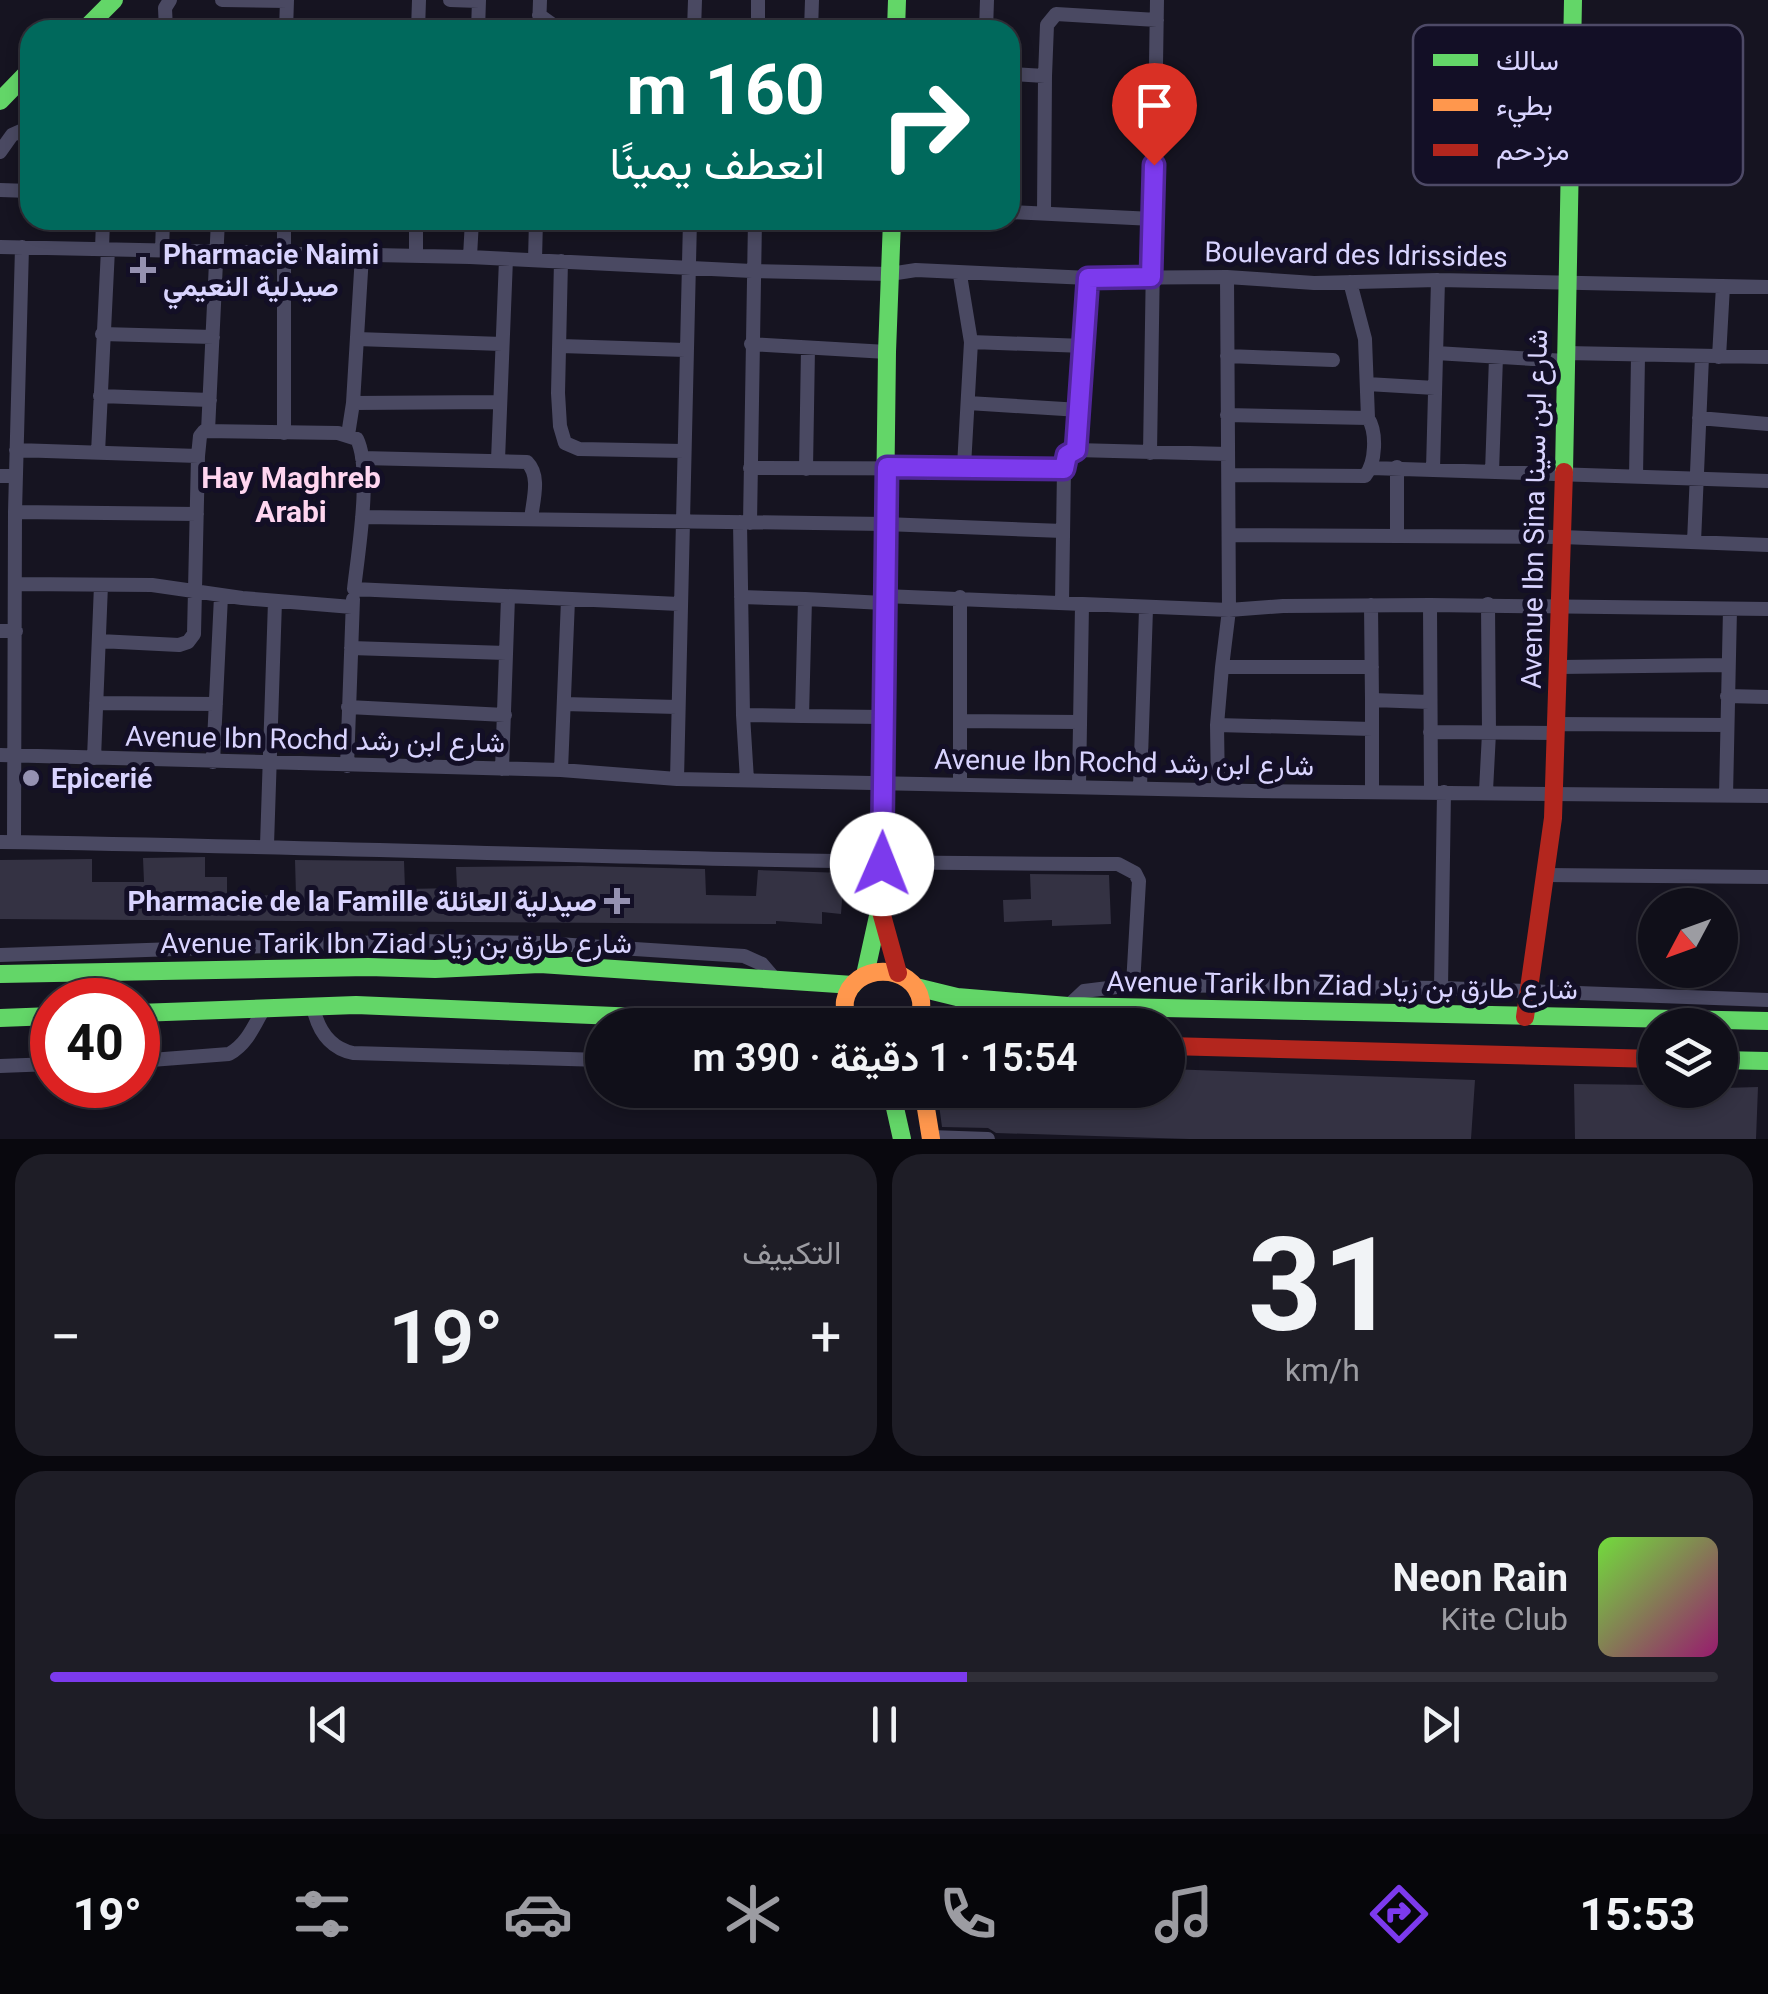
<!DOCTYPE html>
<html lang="ar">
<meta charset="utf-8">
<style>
:root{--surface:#100f19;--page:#1e1d26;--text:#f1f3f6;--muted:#9c9ca2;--line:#302f38;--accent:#7c3aed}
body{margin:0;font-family:Roboto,Vazirmatn,sans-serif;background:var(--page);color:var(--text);direction:rtl;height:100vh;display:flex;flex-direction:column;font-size:38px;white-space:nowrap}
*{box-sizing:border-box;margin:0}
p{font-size:32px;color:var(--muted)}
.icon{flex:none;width:55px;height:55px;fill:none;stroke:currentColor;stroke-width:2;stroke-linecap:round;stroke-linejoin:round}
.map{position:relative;height:1139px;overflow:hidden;direction:ltr}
.drawer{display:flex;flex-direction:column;gap:15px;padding:15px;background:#09080e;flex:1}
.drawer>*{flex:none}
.top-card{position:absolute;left:20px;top:20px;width:1000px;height:210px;border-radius:30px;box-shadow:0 5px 15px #0003,0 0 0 2px var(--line);direction:rtl;background:#00695c;color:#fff;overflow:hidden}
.needle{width:65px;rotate:229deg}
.controls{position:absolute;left:1638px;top:888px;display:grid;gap:20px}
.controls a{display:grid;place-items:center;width:100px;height:100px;border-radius:50%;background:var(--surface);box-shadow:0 5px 15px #0003,0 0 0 2px var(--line);font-size:50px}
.speed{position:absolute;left:30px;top:978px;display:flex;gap:20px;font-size:50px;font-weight:700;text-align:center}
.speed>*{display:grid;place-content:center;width:130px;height:130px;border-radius:50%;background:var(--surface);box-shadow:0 5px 15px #0003,0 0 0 2px var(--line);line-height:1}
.speed .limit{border:15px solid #d22;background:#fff;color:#111}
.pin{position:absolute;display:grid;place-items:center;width:85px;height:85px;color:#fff;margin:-102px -42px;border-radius:50% 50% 50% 0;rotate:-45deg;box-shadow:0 0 10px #0007}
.pin .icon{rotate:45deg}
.me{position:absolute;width:110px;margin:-55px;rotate:1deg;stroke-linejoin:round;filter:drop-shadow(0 0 8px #0008)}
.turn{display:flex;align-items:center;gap:35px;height:210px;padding:0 30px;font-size:45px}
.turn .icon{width:130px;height:130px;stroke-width:2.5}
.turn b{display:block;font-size:70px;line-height:85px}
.big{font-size:75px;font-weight:600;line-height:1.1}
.drawer .tile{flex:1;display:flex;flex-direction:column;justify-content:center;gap:15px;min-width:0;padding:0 35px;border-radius:30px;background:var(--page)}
.drawer .dial{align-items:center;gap:0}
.dial b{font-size:130px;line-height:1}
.song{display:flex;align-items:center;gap:30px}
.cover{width:120px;height:120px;border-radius:15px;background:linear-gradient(135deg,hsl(100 70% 55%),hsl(320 70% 35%))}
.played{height:10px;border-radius:5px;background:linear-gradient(90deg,var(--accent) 55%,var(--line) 55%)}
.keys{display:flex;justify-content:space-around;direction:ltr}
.heat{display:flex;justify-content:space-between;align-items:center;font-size:55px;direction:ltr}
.drawer .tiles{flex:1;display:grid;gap:15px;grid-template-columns:1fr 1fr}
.tile:last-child{grid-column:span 2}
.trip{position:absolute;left:585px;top:1008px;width:600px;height:100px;border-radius:50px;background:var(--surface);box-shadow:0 5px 15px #0003,0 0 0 2px var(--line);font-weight:600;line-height:100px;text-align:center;direction:rtl}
.menu{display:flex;height:160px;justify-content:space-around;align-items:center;background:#06060a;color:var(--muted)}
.menu .icon{width:70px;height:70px}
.menu .selected{color:var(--accent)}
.menu b{font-size:45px;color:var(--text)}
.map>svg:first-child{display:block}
</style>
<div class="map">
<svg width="1768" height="1139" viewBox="0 0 1768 1139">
<rect width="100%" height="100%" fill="#161421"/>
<path fill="#343243" d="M205,857V877H227V896L296,895L295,860L404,861L405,889L457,888L456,867L582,866L705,869L706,895L756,896L758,870L844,873L841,914L822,912V924L776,921V924L0,919V860L92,859V882H144L143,858Z
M1030,874L1109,875L1111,924L1052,926V920L1004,922L1003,900L1031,899Z
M1168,1069L1475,1080L1471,1139H1189L996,1133L988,1128L942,1127L937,1090H1168Z
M1574,1084L1655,1085V1090L1758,1087L1756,1139H1575Z"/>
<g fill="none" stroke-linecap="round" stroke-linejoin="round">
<path stroke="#4a4962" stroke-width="14" d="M222,0L287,1
M450,0L479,1
M539,15L560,30
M166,30L165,8L170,0
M286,30L287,0
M418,30L419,0
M478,30L479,0
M539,30L540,0
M694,30L695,0
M758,30V0
M811,30L812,0
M986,30L987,0
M1010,74L1045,76L1047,25L1056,14L1157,20
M0,152L12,135L30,127
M0,190L30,191
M1010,212L1153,219
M1044,213L1045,76
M416,220V255
M0,247L470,257L752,271L890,274L916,270L1089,278L1227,277L1314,283L1438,280L1768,287
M102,249L103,220
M162,251L163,220
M470,257L472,220
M535,260L536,220
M561,261L558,393L560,426L565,443L579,449L684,451
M960,275L971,342L964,466
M1350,282L1365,339L1368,418
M102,334L213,337
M357,339L502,344
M971,342L1085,346
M751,344L887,352
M561,346L685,350
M1436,353L1566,361
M1566,353L1768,357
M1227,356L1333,360
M1719,357L1723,286
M1367,384L1435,388
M100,396L210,400
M353,403L362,255
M968,403L1080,410
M1227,415L1368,418C1377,432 1376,463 1365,476L1229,475
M1699,418L1768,424
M208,431L218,220
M284,433V220
M348,435L353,403L499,402
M16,450L198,456
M1076,450L1089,278
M98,453L108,249
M1150,453L1157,0
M362,458L527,462C541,476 533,500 531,519
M498,460L506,259
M750,468L1064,469
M1371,468L1768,481
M806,469L808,348
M1433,469L1438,280
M1492,472L1496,357
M0,476H16
M1636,476L1638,357
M15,512L197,514
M362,517L885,524L1063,531
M740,522L743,715
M750,523L755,220
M1229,535L1562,537L1768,545
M1397,535V467
M1694,542L1702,357
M16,584L152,585L242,598L352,607
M884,596L1229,610L1283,606L1430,605
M741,597L805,599
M1062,603L1064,469L1067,455L1076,450L1228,454
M1371,605L1372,700
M0,631H16
M99,641L179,645L188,642L194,634L198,456L200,436L204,431L338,433L357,439C372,470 358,553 354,589L679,604
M351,648L506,653
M1222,667L1229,610L1227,277
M1559,667L1727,665
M1727,696L1768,697
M96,703L216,704
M564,704L677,707
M348,707L505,715
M802,716L882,717
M960,721L1080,722
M1557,724L1727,725
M1217,725L1222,667H1372
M1430,732L1556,733
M0,755L561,770L677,779L1252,791L1768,796
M94,758L101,585
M213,762L221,596
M347,766L353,599
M502,769L508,597
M561,770L568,600
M677,779L690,220
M747,780L743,715L802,716L805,599L884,603
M960,782V597
M1079,785L1082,605
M1140,787L1146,609
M1218,790L1217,725L1372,729
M1486,791L1489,733L1488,604
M1372,792V700L1429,702
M1431,792L1430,605L1768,609
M1726,796L1730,609
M0,842C373,847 745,864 1118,864L1135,873L1139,881L1133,985
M14,842L15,512L22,247
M267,845L275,601
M1544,875L1768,877
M0,955L415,941L541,943L744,956L762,964L774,978
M1441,988L1444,792
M1068,1006L1084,991L1133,985L1441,988L1768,1000
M313,1007C318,1030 329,1048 353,1053L602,1060
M138,1061L229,1054C247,1044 254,1026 264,1008
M0,1066L52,1064
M930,1137L988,1139"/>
<path stroke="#63d668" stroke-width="18" d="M84,30L114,0
M896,30L897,0
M0,101L30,70
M1564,472L1573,0
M0,974L368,967L435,969L540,964L853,985
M865,975L880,907L887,352L892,220
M916,987L957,997L1068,1006L1768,1021
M138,1013L356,1005L832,1025
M0,1018L52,1016
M1720,1060L1768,1061
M891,1090L902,1139"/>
<path stroke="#ff974d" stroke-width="18" d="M847,1025C846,1018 844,1008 845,1001C852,962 914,962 921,1001C922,1008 920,1018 920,1025
M923,1090L931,1139"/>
<path stroke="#b3261e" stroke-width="18" d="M880,908L898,973
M1525,1017L1553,818L1564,472
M1168,1046L1655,1059"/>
</g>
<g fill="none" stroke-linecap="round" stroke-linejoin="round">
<g stroke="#51269a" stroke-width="25">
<path id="route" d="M882,864L887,467L1064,469L1067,455L1076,450L1088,278L1151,277L1154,165"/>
</g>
<use href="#route" stroke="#7c3aed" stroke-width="18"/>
</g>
<g fill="#9591b1" stroke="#130f26" stroke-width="4">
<path d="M138 255h10v10h10v10h-10v10h-10v-10h-10v-10h10z"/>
<circle cx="31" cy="778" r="10"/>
<path d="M612 886h10v10h10v10h-10v10h-10v-10h-10v-10h10z"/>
</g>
<g text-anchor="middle" stroke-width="10" stroke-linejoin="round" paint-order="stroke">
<g font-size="28" font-weight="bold" fill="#d9d4ff" stroke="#130f26" text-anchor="start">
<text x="163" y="264">Pharmacie Naimi<tspan x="163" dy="32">صيدلية النعيمي</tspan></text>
<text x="51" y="788">Epicerié</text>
<text x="597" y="911" text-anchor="end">Pharmacie de la Famille صيدلية العائلة</text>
</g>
<g font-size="28" fill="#d9d4ff" stroke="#130f26">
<text transform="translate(1356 254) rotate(1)" y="10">Boulevard des Idrissides</text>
<text transform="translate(1534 509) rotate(-89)" y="10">Avenue Ibn Sina شارع ابن سينا</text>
<text transform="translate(315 739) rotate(1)" y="10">Avenue Ibn Rochd شارع ابن رشد</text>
<text transform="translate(1124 762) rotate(1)" y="10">Avenue Ibn Rochd شارع ابن رشد</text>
<text x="396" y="953">Avenue Tarik Ibn Ziad شارع طارق بن زياد</text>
<text transform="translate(1342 985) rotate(1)" y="10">Avenue Tarik Ibn Ziad شارع طارق بن زياد</text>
</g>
<g font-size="30" font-weight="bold" fill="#ffd6f0" stroke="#130f26">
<text x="291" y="488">Hay Maghreb<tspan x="291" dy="34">Arabi</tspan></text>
</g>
</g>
<rect x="1413" y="25" width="330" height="160" rx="15" fill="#130f26" stroke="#4e4a67" stroke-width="2.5"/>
<rect x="1433" y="54" width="45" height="12" fill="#63d668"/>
<rect x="1433" y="99" width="45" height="12" fill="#ff974d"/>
<rect x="1433" y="144" width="45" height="12" fill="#b3261e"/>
<g font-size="28" fill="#d9d4ff">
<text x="1496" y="70">سالك</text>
<text x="1496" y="115">بطيء</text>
<text x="1496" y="160">مزدحم</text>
</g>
</svg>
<div class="controls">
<a><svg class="needle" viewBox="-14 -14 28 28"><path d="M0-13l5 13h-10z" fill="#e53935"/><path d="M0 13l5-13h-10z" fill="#9c9ca2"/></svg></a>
<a><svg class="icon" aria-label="layers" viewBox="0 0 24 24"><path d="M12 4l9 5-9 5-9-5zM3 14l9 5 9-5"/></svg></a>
</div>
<div class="speed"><div class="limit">40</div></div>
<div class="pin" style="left:1154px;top:165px;background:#d93025"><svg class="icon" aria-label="arrive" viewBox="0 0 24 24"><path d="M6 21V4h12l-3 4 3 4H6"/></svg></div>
<svg class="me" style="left:882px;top:864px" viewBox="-20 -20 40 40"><circle r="19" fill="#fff"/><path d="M0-13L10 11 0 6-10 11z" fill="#7c3aed"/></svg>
<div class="trip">15:54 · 1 دقيقة · 390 m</div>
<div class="top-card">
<div class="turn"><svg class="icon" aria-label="right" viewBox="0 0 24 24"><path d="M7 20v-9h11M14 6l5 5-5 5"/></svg><div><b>160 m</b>انعطف يمينًا</div></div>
</div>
</div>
<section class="drawer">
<div class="tiles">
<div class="tile dial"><b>31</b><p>km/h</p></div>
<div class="tile"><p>التكييف</p>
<div class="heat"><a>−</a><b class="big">19°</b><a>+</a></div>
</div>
<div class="tile">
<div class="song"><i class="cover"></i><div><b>Neon Rain</b><p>Kite Club</p></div></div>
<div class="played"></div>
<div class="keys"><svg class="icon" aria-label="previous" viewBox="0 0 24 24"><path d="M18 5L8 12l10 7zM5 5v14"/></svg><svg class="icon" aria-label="pause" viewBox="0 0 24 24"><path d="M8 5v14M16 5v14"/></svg><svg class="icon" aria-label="next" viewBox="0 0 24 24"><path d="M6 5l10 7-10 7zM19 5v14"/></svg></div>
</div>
</div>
</section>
<nav class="menu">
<b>15:53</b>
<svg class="icon selected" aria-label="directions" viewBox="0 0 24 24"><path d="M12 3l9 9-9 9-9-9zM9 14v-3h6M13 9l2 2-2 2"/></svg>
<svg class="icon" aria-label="music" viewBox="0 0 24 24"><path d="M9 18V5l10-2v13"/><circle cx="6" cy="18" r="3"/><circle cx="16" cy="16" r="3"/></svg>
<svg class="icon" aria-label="phone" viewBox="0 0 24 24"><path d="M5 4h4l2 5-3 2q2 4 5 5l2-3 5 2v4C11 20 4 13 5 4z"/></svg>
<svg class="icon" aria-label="climate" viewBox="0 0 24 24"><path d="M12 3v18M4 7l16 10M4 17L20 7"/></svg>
<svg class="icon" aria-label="car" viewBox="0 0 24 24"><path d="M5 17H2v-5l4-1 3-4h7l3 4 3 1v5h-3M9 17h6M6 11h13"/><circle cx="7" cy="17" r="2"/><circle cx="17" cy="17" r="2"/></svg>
<svg class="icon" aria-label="filters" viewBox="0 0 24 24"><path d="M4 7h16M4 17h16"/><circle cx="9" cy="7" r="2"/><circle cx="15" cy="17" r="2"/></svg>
<b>19°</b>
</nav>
